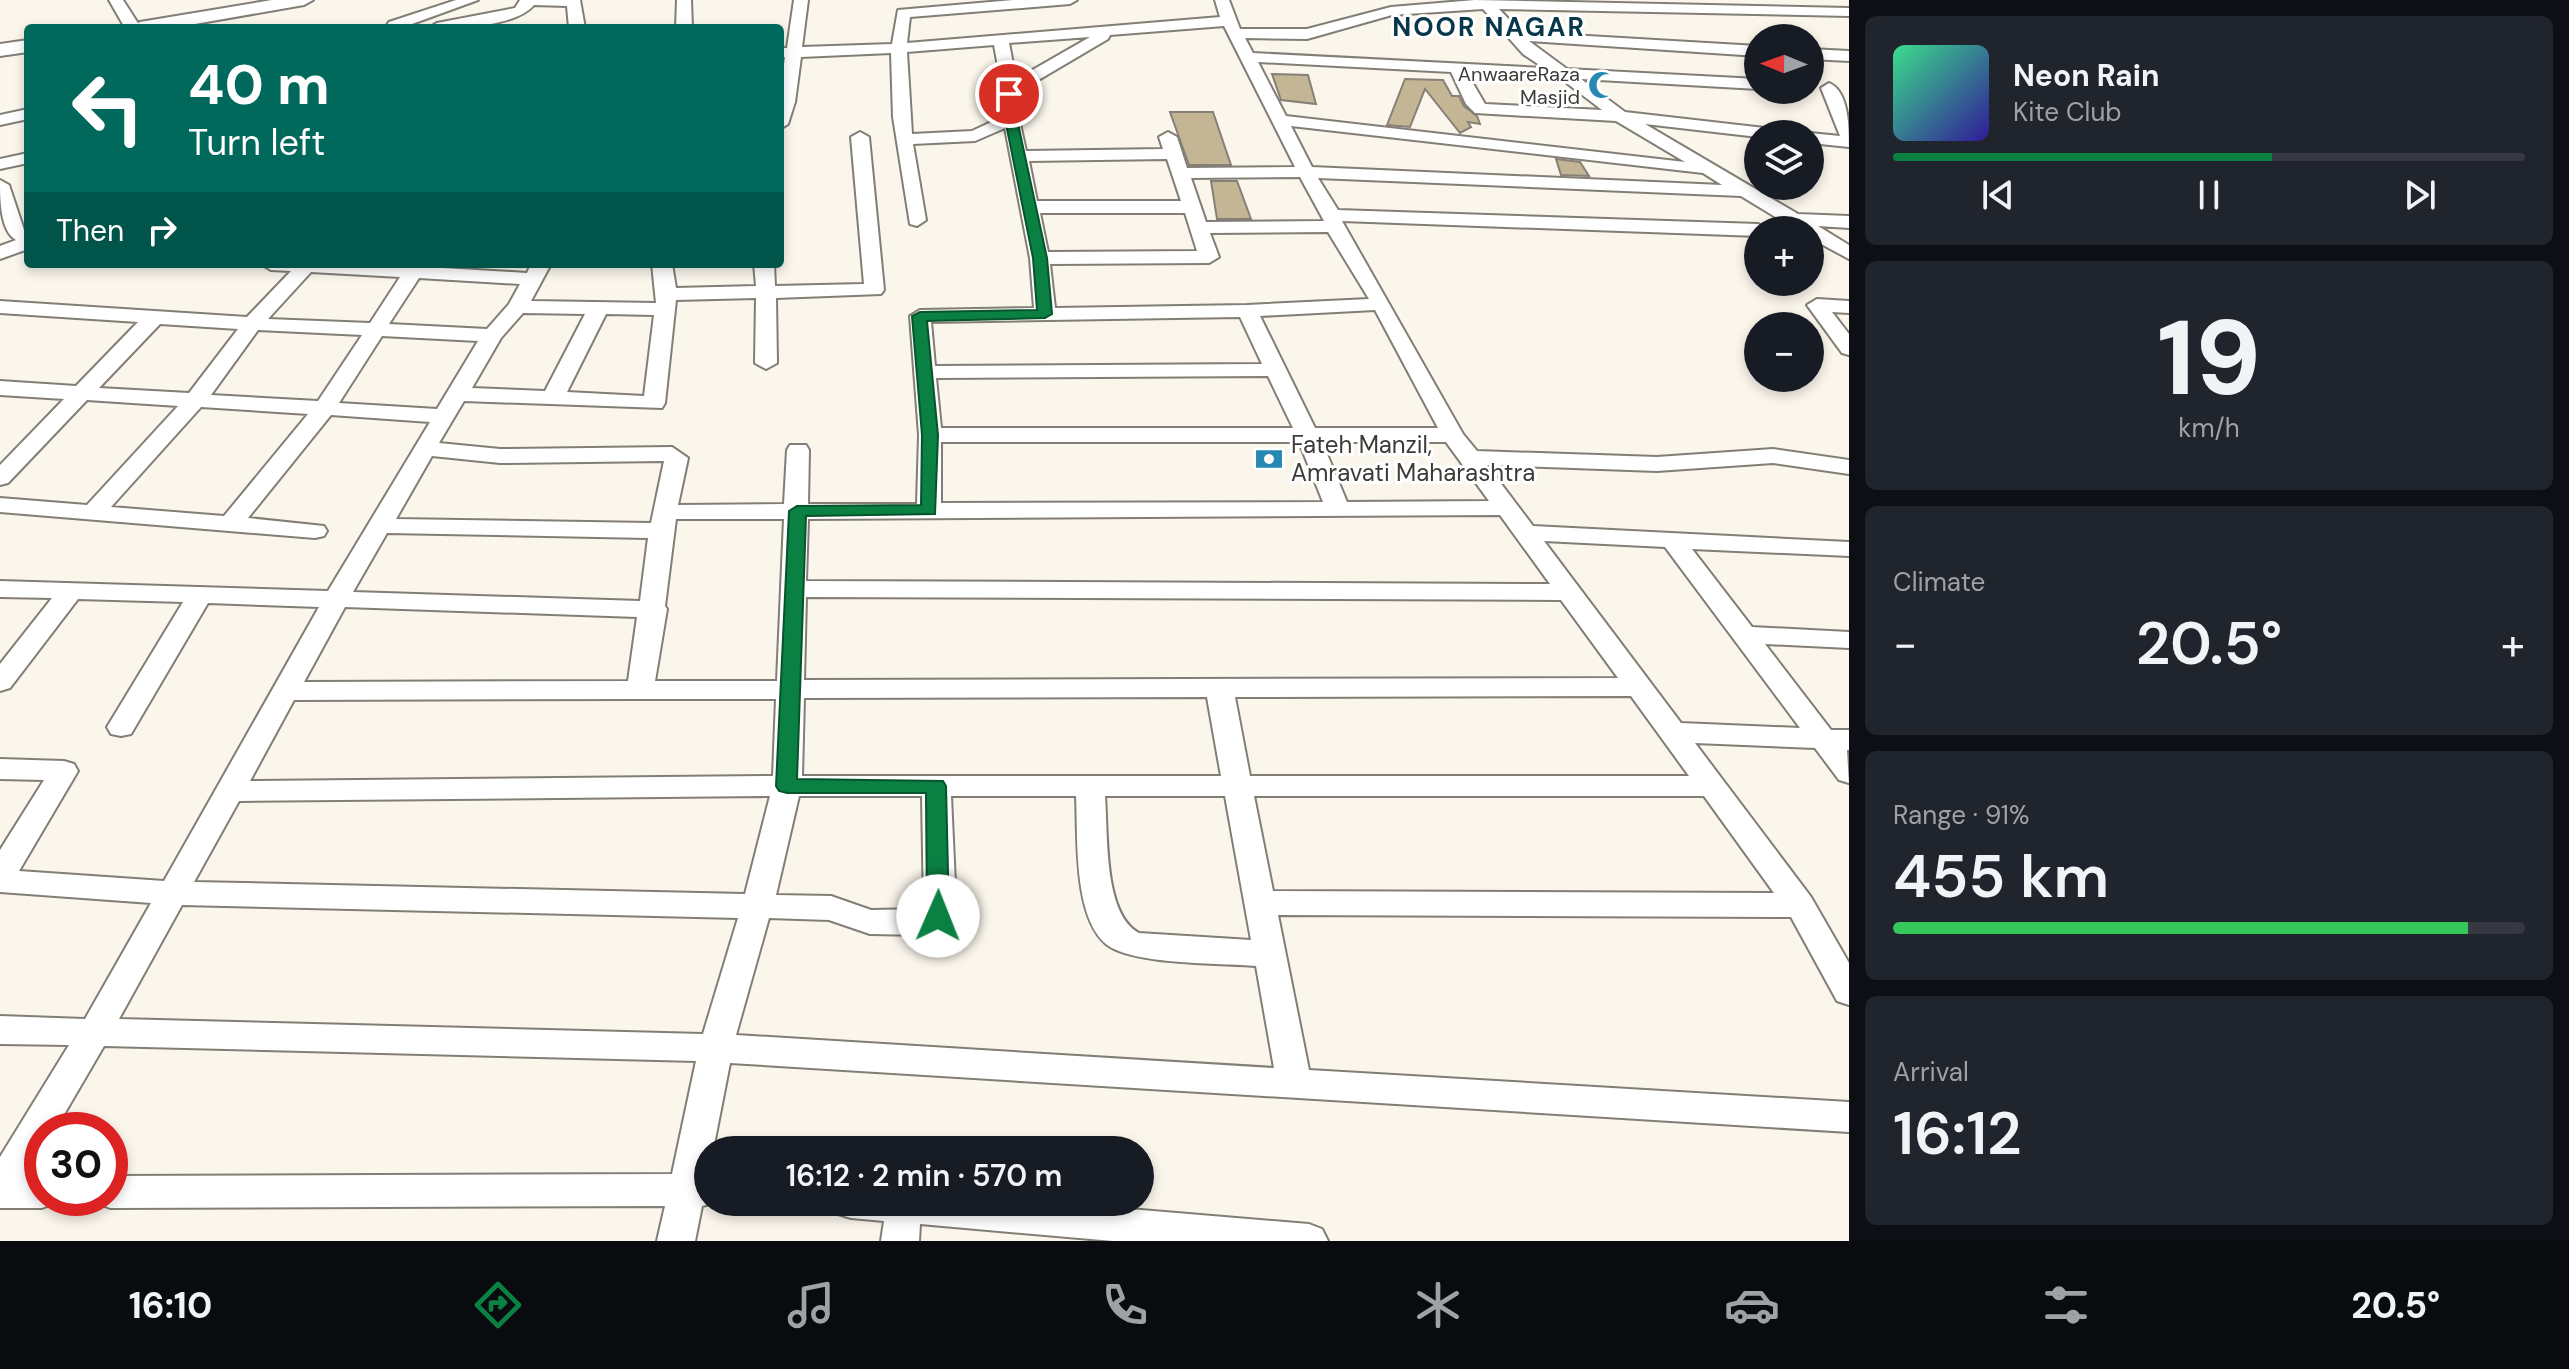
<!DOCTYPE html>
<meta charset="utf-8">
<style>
:root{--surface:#171b24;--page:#20242c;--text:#f1f3f6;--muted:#9ea1a6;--line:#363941;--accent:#0b8043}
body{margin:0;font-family:"DM Sans",sans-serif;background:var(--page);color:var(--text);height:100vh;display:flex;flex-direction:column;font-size:30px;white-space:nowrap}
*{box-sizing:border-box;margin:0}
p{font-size:26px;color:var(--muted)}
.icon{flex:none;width:44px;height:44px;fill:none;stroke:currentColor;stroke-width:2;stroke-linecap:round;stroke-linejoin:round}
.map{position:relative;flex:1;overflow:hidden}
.sheet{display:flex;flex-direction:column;gap:16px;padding:16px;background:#0d0f14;width:720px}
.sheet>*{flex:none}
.hud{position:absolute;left:24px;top:24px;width:760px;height:244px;border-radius:8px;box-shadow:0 4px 12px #0003;background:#00695c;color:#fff;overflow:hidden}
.needle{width:52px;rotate:271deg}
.fabs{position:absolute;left:1744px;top:24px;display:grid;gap:16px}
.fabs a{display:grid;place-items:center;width:80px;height:80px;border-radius:50%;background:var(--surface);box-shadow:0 4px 12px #0003;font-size:40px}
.speed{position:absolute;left:24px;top:1112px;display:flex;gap:16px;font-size:40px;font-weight:700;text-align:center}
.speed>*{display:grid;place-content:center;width:104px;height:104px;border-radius:50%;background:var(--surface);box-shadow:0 4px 12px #0003;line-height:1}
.speed .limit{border:12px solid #d22;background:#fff;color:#111}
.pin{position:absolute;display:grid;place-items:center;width:68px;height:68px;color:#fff;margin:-34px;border:4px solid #fff;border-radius:50%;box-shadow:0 2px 8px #0007}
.me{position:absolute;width:88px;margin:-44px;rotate:1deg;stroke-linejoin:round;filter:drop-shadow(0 0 6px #0008)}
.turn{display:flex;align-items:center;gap:28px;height:168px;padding:0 32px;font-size:36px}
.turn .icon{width:104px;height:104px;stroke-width:2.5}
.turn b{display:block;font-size:56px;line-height:68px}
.then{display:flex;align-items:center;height:76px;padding:0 32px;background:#0003;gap:16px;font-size:30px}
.big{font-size:60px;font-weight:600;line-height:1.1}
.sheet .widget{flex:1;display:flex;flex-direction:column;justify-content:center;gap:12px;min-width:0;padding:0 28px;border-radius:12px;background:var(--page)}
.sheet .dial{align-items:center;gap:0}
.dial b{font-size:104px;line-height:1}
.song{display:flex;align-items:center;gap:24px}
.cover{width:96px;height:96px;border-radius:12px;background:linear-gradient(135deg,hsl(150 70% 55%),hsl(250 70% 35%))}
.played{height:8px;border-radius:4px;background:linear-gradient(90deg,var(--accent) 60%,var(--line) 60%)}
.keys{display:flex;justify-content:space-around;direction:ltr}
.heat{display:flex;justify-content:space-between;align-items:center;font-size:44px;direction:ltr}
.charge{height:12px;border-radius:6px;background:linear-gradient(90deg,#34c759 91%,var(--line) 0)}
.trip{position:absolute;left:694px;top:1136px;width:460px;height:80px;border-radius:40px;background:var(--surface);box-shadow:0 4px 12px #0003;font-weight:600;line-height:80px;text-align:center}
.menu{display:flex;height:128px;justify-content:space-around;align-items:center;background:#090b0e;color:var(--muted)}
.menu .icon{width:56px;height:56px}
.menu .active{color:var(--accent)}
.menu b{font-size:36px;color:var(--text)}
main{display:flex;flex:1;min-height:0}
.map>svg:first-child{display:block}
</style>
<main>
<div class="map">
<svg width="1849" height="1241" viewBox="0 0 1849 1241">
<rect width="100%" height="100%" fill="#fbf6ec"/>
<path fill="#c4b594" stroke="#858178" stroke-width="2" d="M1272,74L1308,75L1316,104L1281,100Z
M1405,79L1443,80L1452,96H1459L1464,106L1477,116L1480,124L1468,122L1471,127L1460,133L1425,89L1410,127L1387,125Z
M1170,112H1213L1231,165H1189Z
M1556,159L1580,162L1589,176L1561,175Z
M1211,181H1237L1251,219H1217Z"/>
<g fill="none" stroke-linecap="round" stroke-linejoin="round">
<g stroke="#827e75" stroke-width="4">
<path id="minor" d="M109,0H123L141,28H125Z
M456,0H478L401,28H385L389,22Z
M520,0H580L585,28H569L567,6L534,5C515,27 458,28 429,28L437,23L515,8Z
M677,0H691L692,28H676Z
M794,0H808L802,47L892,44L898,10L1013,0H1077L1070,4L910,17L907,43L1220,17L1215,0H1229L1240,29H1307L1391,7L1475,0L1849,8V16L1499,9L1521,32L1758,46V56L1529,41L1567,69L1758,79V89L1581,79L1625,112L1783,130L1786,134H1758V137L1645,124L1798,214L1849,216V228L1818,226L1849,245V259L1810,238V230H1797L1741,196L1318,178L1338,210L1758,224L1767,230H1758V236L1342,221L1463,434L1477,451L1657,457L1773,449L1849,460V474L1773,463L1657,471L1487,465L1533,526L1849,542V556L1692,549L1752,627L1849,632V648L1765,644L1831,730H1849V750H1847L1849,783L1839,780L1815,748L1695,743L1811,897L1849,963V1005L1837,1001L1791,917L1278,915L1309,1070L1849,1102V1132L730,1063L713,1150H708V1202H719L702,1206L695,1241H657L665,1206L110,1208L97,1203L95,1198H110V1176L672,1174L696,1061L104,1046L55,1130H42V1151L27,1176H42V1198H57L55,1203L42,1208H0V1157L69,1045L0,1044V1016L85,1019L151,903L0,892V850L44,780L0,779V759L64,761L74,764L78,771L19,871L164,881L319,607L208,603L131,734L121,736L111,734L107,727L183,602L78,599L10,688L0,691V664L52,598L0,597V581L328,591L430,422L331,415L248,518L324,526L327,531L324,536L315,538L0,512V498L87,505L178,406L87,400L8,483L0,485V465L64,399L0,395V381L76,386L138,322L0,313V301L247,317L291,271L271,270L261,264H428L426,267L527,273L531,264H551L531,301L656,303L652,264H672L676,288L756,286L754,264H774L775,286L864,284L851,137L860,132L869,137L884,290L881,294L776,298L777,363L766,369L755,363L756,298L676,300L665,403L662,408L464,401L439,443L500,449L672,447L688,458L678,505L784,504L787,450L790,445H806L809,450L808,504H917L919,435L910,316L920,310L1034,308L1030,258L1005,128L975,141L913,144L926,220L917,226L910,224L893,117L891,53L801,57L795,102L788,124L780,129V94L785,57L780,58V48H787ZM1483,9L1523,54L1544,68L1253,53L1245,38L1307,39L1392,15ZM1224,26L1295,167L1187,168L1177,137L1168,132L1159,137L1163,149L1026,151L1019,119L1035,82L1108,39L1110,35ZM1090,37L1022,76L1017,85L1009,43ZM994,45L1006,110L1004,116L972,131L912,134L907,52ZM1258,62L1451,72L1466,104L1475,113L1616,121L1685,162L1286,116ZM1467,73L1560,78L1602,110L1485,104ZM1291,126L1703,173L1722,185L1312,167ZM1167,159L1181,201H1037L1029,161ZM1300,177L1324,221L1206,222L1191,178ZM1040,213H1185L1197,251L1048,252ZM1328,232L1369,299L1247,305L1055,308L1050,264L1209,263L1219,257L1210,233ZM311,272L400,277L370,323L268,319ZM419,278L520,284L509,304L487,329L389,324ZM1375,310L1438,428H1315L1260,316ZM523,313L585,314L545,391L472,388L501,338ZM606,314L654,315L644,396L567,392ZM1240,317L1262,364L935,366L931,322ZM160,324L238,329L189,393L99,388ZM258,330L362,335L318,401L211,395ZM382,336L478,341L437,409L339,403ZM1268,376L1293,428H941L936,378ZM201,407L308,414L224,516L111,507ZM941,442H1299L1323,502L941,503ZM1322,442H1446L1489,501L1347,502ZM432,456L500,463L664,461L651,523L396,519ZM1500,515L1550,584L806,581L808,519ZM676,519H784L777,681H655L667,609L665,606ZM387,533L648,538L640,601L353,592ZM1544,541L1665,547L1800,728L1681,723ZM806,597L1561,600L1618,678L804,680ZM345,607L637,617L628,681L304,682ZM1631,696L1689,776H1250L1235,697ZM1207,697L1221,776H802L804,698ZM636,699H776L773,776L250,781L294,700ZM770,796L745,894L194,882L239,801ZM799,796H922L924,909L871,910L831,896L776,895ZM951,796H1076C1078,836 1073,916 1106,944C1131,965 1221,963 1256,966L1274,1068L736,1035L769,918L829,920L870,934L923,935L949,924L956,906ZM1105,796H1225L1251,940L1139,933C1103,914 1108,833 1105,796ZM1254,796H1704L1774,893L1273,891ZM182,905L738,918L703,1034L119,1019Z
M1810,49L1849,51V61L1810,59Z
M1829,83C1849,91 1849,128 1849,147L1810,143V134H1805L1810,133L1840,136L1821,88Z
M28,109V119L0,125V115Z
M28,153V163L0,169V159Z
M0,180L9,185L24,230L28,231V249L0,259V246L16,240C0,231 0,198 0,180Z
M1817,299L1849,301V313L1832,312L1849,334V355L1842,353L1807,305Z
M833,1202H1046L1309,1224L1322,1229L1328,1241H1113L920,1224L919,1241H881L884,1221L851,1218L838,1214Z"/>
</g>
<g stroke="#827e75" stroke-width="4">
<path id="major" d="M272,0H313L304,5L172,28H131L140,22Z
M28,40V52L0,56V44Z"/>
</g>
<use href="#minor" fill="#fff" fill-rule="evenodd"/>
<use href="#major" fill="#fff" fill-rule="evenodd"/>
</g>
<path fill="#0b8043" stroke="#07532c" stroke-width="2" d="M1005,92H1013L1020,109L1017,119L1047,258L1052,314L1045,318L927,321L938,435L935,514L806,516L797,779L943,781L946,786L949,916L946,922L938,925L930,922L927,916L926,793H787L779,791L776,786L789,511L797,506L921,505L922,435L912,316L920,312L1037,310L1033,258L1005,119L1008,109Z"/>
<defs>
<g id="mosque-bare" transform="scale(2.16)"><path d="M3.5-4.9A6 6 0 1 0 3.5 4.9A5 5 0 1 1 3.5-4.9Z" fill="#2789b3" stroke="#fff" stroke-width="2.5" paint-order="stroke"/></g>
<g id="bank-bare" transform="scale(2.16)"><path d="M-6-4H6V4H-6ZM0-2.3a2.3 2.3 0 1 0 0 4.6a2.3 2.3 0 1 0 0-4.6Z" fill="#2789b3" stroke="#fff" stroke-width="2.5" paint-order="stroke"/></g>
</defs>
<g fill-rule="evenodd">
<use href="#mosque-bare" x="1602" y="85"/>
<use href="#bank-bare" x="1269" y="459"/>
</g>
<g text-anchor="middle" stroke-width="6" stroke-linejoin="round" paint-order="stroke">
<g font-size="20" fill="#3d3b37" stroke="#fff" text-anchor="end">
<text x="1580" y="81">AnwaareRaza<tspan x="1580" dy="23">Masjid</tspan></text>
</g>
<g font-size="24" fill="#3d3b37" stroke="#fff" text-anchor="start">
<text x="1291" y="453">Fateh Manzil,<tspan x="1291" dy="28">Amravati Maharashtra</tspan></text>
</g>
<g font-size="26" font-weight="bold" letter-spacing="2" fill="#06374b" stroke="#fff">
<text x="1489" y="36">NOOR NAGAR</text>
</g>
</g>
</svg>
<div class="fabs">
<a><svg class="needle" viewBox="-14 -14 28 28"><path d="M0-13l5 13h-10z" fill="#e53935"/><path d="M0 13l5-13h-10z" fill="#9ea1a6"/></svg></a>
<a><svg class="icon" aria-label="layers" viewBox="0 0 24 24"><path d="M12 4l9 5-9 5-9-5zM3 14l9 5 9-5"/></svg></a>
<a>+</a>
<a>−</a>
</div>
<div class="speed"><div class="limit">30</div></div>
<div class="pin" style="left:1009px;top:94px;background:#d93025"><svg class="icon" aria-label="arrive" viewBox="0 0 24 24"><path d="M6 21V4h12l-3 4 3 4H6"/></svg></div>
<svg class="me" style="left:938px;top:916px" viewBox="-20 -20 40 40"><circle r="19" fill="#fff"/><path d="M0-13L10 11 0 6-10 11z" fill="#0b8043"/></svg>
<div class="trip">16:12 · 2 min · 570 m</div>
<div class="hud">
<div class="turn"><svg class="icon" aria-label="left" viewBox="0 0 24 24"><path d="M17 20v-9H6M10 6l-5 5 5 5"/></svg><div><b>40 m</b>Turn left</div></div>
<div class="then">Then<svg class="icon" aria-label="right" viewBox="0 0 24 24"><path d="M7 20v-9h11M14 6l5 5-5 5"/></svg></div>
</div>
</div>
<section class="sheet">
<div class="widget">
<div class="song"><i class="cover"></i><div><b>Neon Rain</b><p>Kite Club</p></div></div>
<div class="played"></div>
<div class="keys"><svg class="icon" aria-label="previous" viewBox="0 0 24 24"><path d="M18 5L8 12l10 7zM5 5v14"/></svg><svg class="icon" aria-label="pause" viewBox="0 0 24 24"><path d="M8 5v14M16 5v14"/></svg><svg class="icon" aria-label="next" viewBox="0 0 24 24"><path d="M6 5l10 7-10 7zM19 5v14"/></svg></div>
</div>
<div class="widget dial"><b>19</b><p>km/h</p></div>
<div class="widget"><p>Climate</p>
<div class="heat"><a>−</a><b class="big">20.5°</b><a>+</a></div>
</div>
<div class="widget"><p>Range · 91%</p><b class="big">455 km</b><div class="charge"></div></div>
<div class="widget"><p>Arrival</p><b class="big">16:12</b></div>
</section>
</main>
<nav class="menu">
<b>16:10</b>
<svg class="icon active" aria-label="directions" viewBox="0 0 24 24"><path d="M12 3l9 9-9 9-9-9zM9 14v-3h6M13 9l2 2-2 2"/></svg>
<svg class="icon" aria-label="music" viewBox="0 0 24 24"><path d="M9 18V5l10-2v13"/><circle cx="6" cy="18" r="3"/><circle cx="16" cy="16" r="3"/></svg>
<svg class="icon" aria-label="phone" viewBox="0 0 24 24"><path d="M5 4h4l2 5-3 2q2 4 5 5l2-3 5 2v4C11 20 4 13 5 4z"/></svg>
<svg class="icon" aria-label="climate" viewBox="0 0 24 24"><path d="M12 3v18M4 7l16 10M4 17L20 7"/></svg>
<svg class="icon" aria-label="car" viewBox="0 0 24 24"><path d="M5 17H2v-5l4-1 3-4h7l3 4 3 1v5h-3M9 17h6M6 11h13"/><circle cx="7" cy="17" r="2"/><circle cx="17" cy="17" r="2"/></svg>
<svg class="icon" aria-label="filters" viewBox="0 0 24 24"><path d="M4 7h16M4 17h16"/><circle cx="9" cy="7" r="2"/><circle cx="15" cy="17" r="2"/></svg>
<b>20.5°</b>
</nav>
